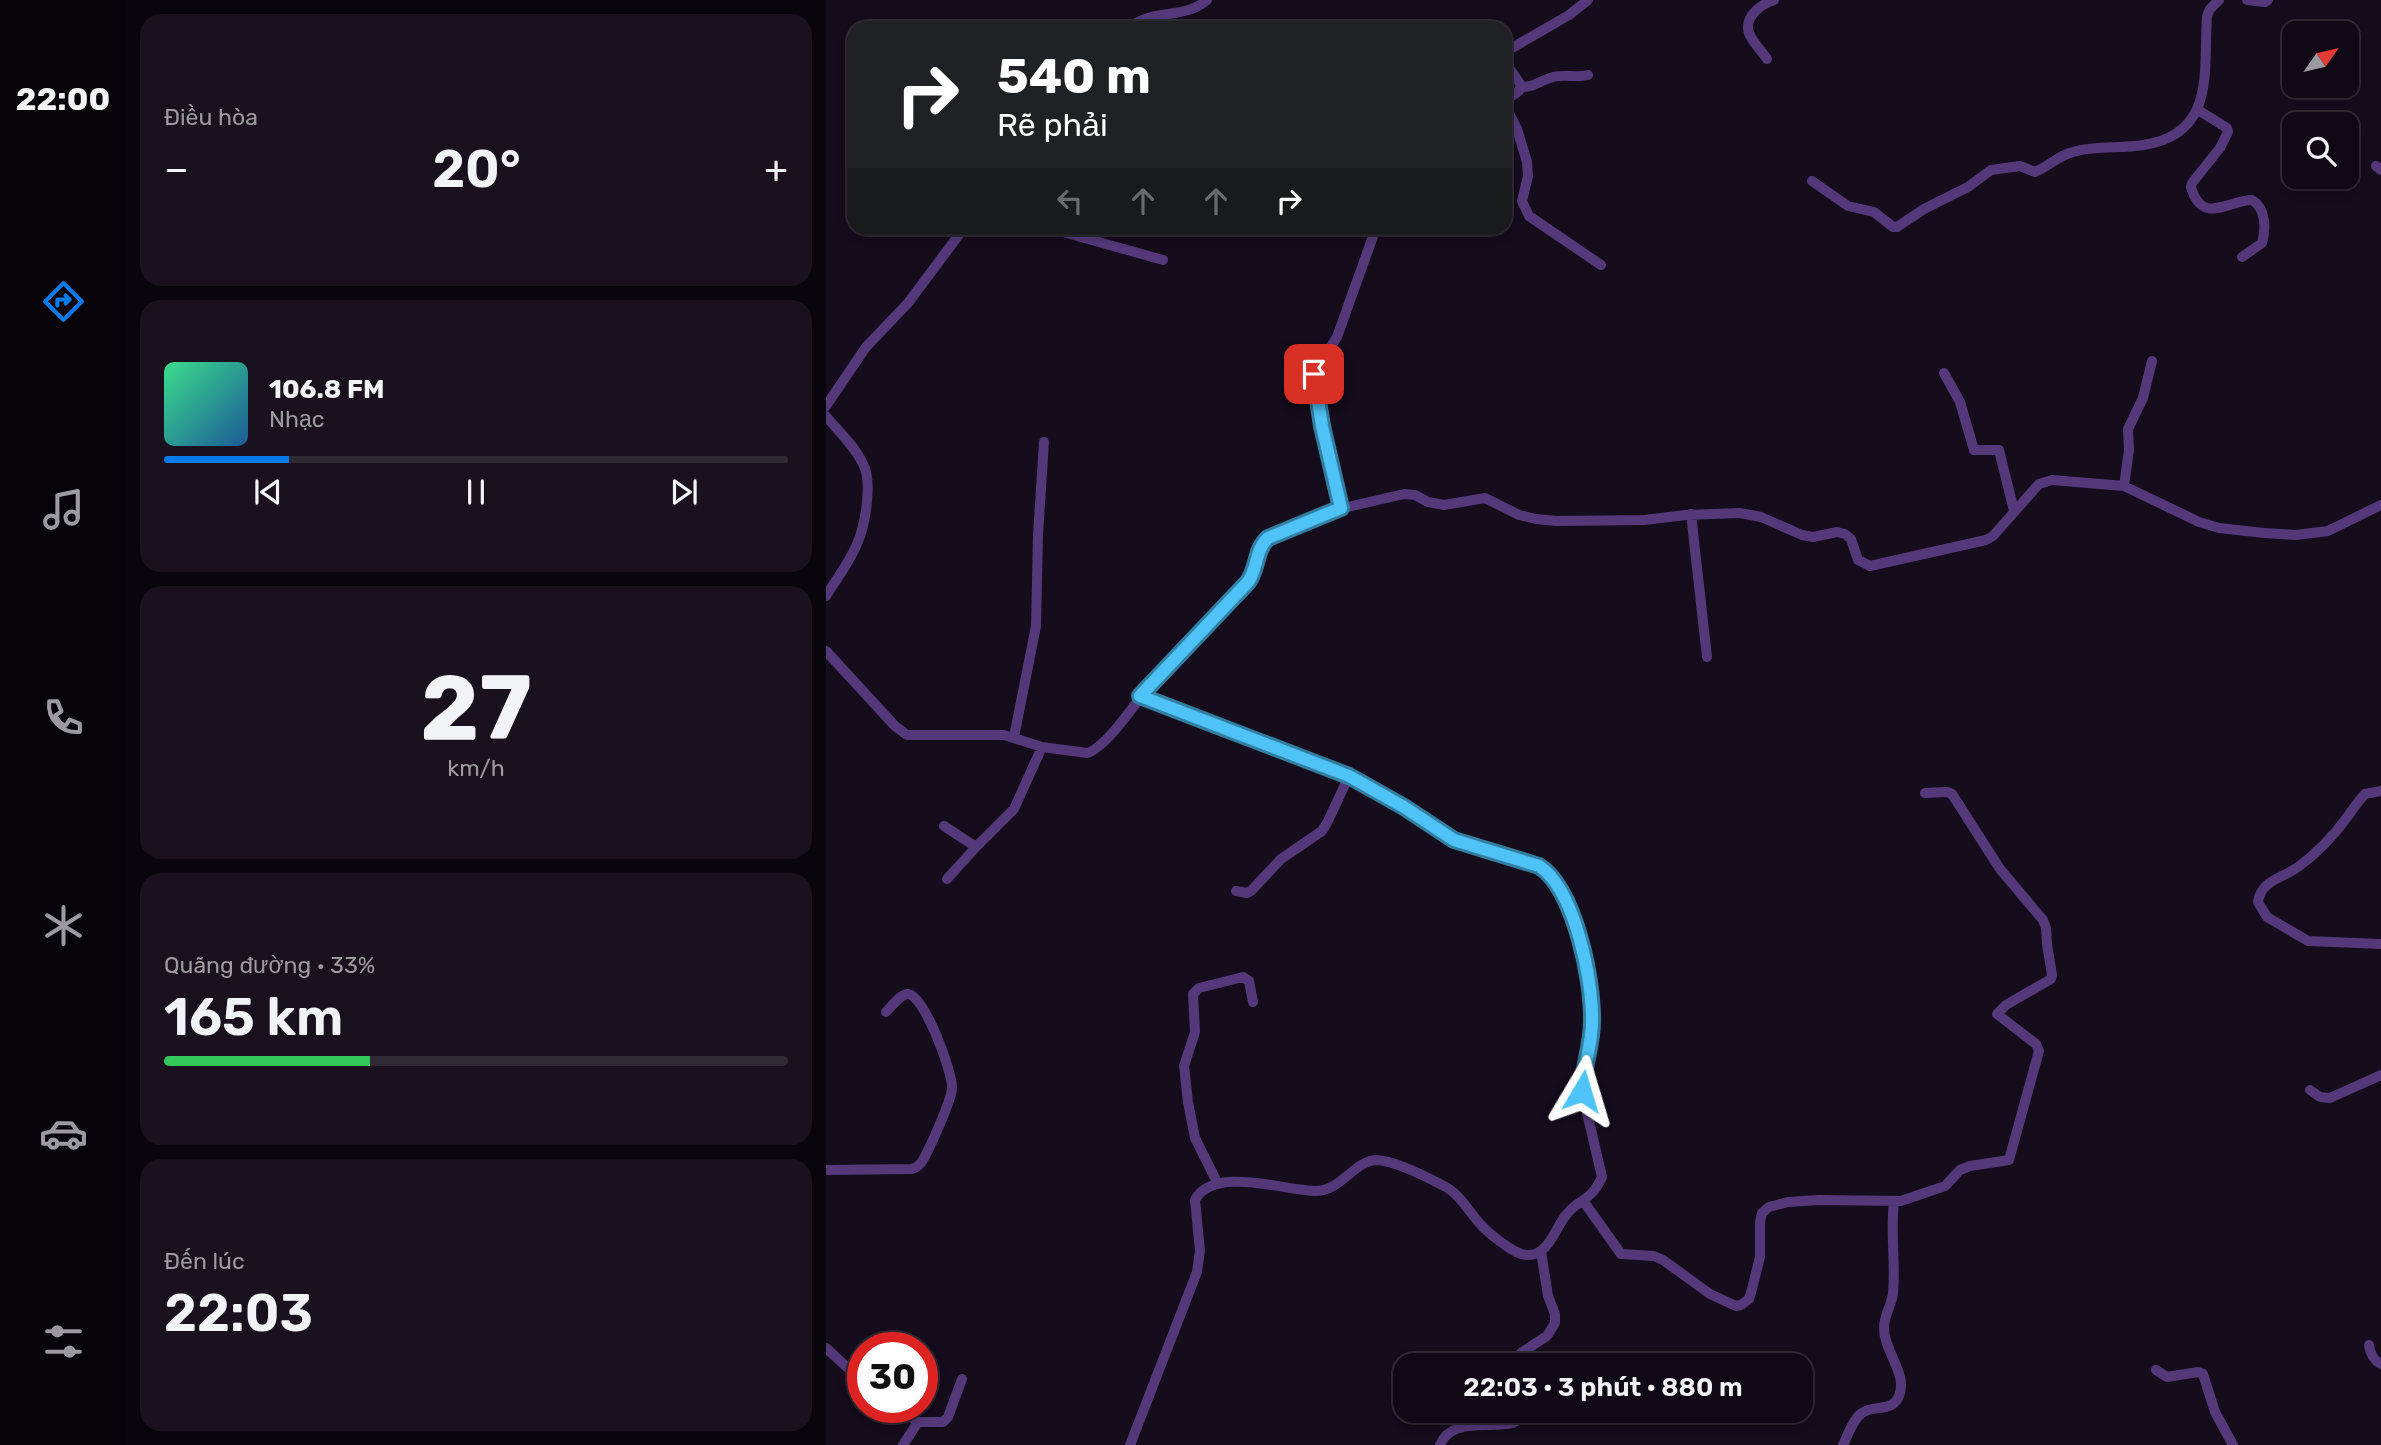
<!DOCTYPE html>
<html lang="vi">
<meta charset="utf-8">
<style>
:root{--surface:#100915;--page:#19121e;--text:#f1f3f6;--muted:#9c9aa0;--line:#302a34;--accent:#067cec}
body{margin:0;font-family:Rubik,sans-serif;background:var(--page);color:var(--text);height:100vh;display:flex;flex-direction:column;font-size:26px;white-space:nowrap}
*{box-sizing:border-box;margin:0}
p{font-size:23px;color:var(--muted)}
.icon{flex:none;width:38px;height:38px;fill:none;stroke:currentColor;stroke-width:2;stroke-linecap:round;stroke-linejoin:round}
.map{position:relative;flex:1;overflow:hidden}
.drawer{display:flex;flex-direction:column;gap:14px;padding:14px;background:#09050c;width:700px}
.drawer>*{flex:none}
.guide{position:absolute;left:21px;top:21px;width:665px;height:214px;border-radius:21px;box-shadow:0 4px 10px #0003,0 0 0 2px var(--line);background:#202124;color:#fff;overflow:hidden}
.needle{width:46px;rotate:56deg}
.tools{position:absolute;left:1456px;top:21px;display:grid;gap:14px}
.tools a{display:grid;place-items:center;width:77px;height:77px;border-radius:14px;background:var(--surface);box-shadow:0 4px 10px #0003,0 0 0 2px var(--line);font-size:35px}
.speed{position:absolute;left:21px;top:1332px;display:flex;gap:14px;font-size:35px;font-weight:700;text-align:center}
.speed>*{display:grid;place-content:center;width:91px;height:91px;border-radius:50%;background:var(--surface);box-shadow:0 4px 10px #0003,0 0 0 2px var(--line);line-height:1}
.speed .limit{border:10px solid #d22;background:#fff;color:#111}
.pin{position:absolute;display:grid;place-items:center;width:60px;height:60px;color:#fff;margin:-30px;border-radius:14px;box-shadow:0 4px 10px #0006}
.me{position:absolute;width:77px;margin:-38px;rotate:7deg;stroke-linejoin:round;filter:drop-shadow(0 0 5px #0008)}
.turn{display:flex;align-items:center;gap:24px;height:147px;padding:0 35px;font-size:32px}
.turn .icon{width:91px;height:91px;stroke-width:2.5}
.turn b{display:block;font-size:49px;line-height:60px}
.lanes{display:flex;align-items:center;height:66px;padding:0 35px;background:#0003;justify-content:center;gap:35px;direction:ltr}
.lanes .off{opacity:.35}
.big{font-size:52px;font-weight:600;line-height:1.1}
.drawer .tile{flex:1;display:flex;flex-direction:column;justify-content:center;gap:10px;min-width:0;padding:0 24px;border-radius:21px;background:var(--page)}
.drawer .dial{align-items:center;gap:0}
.dial b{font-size:91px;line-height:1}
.song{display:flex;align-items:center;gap:21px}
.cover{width:84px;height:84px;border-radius:10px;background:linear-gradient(135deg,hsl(150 70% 55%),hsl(210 70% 35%))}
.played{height:7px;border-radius:4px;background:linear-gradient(90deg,var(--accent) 20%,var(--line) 20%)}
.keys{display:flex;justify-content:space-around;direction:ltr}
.heat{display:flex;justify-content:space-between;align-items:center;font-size:38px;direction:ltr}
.charge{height:10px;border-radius:5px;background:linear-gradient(90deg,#34c759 33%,var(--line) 0)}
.trip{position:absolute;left:567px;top:1353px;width:420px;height:70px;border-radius:21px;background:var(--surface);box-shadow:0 4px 10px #0003,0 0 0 2px var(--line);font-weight:600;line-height:70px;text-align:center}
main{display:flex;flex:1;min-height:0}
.tab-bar{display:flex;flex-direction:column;width:126px;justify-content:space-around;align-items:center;background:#060408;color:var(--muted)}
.tab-bar .icon{width:49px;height:49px}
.tab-bar .on{color:var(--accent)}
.tab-bar b{font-size:32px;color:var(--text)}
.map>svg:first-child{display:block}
</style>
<main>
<nav class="tab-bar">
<b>22:00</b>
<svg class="icon on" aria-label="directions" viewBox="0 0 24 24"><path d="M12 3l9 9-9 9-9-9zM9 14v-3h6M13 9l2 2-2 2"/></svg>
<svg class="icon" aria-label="music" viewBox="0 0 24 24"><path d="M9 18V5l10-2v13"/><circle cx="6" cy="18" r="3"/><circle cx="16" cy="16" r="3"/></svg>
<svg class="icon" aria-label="phone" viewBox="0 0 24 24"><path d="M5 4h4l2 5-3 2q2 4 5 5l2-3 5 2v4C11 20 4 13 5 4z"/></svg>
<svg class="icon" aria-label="climate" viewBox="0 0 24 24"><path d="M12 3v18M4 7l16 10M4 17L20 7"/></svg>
<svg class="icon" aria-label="car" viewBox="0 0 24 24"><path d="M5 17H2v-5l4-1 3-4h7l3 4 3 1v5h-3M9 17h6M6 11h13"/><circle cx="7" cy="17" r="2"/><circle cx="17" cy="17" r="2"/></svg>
<svg class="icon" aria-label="filters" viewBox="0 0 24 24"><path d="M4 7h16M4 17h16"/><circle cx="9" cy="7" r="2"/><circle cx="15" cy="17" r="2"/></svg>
</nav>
<section class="drawer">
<div class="tile"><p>Điều hòa</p>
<div class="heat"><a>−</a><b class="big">20°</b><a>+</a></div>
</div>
<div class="tile">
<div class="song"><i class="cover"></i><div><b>106.8 FM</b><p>Nhạc</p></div></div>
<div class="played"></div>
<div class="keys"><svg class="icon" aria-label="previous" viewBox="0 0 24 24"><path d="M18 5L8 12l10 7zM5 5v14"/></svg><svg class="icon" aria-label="pause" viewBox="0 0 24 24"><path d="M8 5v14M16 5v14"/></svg><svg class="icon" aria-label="next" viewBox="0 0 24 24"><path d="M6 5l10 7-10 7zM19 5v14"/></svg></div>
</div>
<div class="tile dial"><b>27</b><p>km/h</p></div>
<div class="tile"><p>Quãng đường · 33%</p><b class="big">165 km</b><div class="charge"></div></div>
<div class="tile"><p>Đến lúc</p><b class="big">22:03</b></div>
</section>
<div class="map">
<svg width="1555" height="1445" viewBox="0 0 1555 1445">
<rect width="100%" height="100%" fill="#150c1c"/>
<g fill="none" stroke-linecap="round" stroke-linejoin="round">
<path stroke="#54387a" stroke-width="10" d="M1421,0L1439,2L1442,0
M303,28C327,8 358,20 381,0
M679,52L743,15L762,0
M941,59C936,51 923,39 922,29C921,14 936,4 948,0
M679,62L695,85L693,91L679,101
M695,87C707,88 715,80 727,77C739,74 750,78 762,75
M679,105L691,129L701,162L702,176L696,201L703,216L775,265
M1372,110L1401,128L1402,132L1394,148L1366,183L1365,187C1376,226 1403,200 1426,200C1440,208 1440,229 1436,243L1416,257
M1550,166L1555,170
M986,181L1022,206L1048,212L1067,227H1071L1098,209L1142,187L1165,170L1194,166L1209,172C1222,167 1233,155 1247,152C1270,145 1295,149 1317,145C1391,134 1377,70 1381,16L1384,9L1393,0
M223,228L337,260
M1118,373L1134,402L1148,450H1173L1188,511
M0,406L40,347L82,303L138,228
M0,416C12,431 29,446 37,464C47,482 39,526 31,544C23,563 10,580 0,596
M1298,486L1303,450L1302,429L1317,398L1326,361
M515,508L496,426L494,406L488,378L489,371L511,337L550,228
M865,514L881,657
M0,651L69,726L81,735H178L216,747L261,753C282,747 313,697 329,679C358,645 390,614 422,582L427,574L434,547L442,538L504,511L578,494L589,495L602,502L618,505L659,498L693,515L710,519L730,521L818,520L860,515L914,513L935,517L976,535L987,537L1011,532L1019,534L1025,539L1032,560L1044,566L1160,540L1167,536L1213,484L1226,480L1298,486L1373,522L1393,528L1438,533L1470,535L1502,531L1555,505
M188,737L210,626L212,535L218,442
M1555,791L1539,794C1532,801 1528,808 1522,816C1509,834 1490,854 1472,867C1457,878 1435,880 1432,902L1441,917L1482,941L1555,944
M118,826L150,847L188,809L216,747
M121,879L150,847
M410,891L421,893L425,891L455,859L496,831L501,823L523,776
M1484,1090L1494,1097L1504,1098L1555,1075
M0,1170L86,1169C91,1167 91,1167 95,1163C102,1153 126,1099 126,1088C127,1073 97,991 81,994C74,995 65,1007 60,1012
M392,1184L369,1138L362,1102L358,1066L369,1032L367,994L373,988L417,977L423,981L427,1002
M758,1202L795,1254L828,1256L837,1260L884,1294L910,1306L915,1305L923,1299L926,1289L934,1257V1222L936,1213L943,1207L962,1202L993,1200L1075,1201L1119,1186L1134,1170L1144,1166L1183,1160L1213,1051L1210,1044L1171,1014L1180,1005L1225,979L1226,975L1221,944L1220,928L1217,920L1174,869L1126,794L1121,792L1099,793
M1543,1345C1544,1353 1547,1360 1555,1364
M0,1348L37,1382
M694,1365L695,1353L721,1336L729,1323V1314L722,1296L715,1251
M1330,1370L1341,1377L1372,1372L1377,1374L1389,1412L1407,1445
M72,1407L92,1422
M77,1445L92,1422H117L122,1417L136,1379
M304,1445L371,1272L374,1251L369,1200C388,1165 460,1191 490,1191C515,1191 529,1160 551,1160C570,1161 599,1176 616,1185C634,1193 643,1213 657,1227C664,1234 673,1241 682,1247C688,1251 694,1255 701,1255C706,1255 712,1254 716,1250C727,1242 731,1226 740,1215C753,1198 765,1202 776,1177L756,1091L767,1021L761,965L751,931L735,893L725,876L713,866L628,840L578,807L512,771L314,696
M614,1445C625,1417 662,1429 687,1423L690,1421L692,1410
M1017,1445C1022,1435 1027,1419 1036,1413C1048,1404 1066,1413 1073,1396C1082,1374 1058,1351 1058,1329C1057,1317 1066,1305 1067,1293C1070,1263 1064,1233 1068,1202"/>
</g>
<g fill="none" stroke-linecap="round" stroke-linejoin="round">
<g stroke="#337fa1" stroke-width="18">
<path id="route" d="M488,374L496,426L515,508L442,538C429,550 432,568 422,582L314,696L523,776L578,807L628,840L713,866C749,889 767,981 766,1022C766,1045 757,1068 756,1091"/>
</g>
<use href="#route" stroke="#4fc3f7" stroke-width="12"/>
</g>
</svg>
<div class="tools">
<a><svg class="needle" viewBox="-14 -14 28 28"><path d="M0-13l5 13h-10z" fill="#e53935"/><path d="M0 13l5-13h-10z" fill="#9c9aa0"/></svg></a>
<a><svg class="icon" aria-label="search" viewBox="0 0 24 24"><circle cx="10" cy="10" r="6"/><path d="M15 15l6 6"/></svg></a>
</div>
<div class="speed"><div class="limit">30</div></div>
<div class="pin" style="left:488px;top:374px;background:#d93025"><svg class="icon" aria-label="arrive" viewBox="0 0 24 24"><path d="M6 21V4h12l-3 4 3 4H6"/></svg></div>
<svg class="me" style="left:756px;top:1091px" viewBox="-20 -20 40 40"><path d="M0-17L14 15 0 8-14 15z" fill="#4fc3f7" stroke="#fff" stroke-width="4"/></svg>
<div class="trip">22:03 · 3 phút · 880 m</div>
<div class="guide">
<div class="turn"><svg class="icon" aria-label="right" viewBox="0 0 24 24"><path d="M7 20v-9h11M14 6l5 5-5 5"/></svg><div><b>540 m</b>Rẽ phải</div></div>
<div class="lanes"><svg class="icon off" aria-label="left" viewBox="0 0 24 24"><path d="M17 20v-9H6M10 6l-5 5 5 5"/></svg><svg class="icon off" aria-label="ahead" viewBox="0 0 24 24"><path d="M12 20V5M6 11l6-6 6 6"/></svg><svg class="icon off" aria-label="ahead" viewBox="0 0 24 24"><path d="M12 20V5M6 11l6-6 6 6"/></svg><svg class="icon" aria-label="right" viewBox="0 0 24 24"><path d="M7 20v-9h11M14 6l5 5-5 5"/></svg></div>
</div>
</div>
</main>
